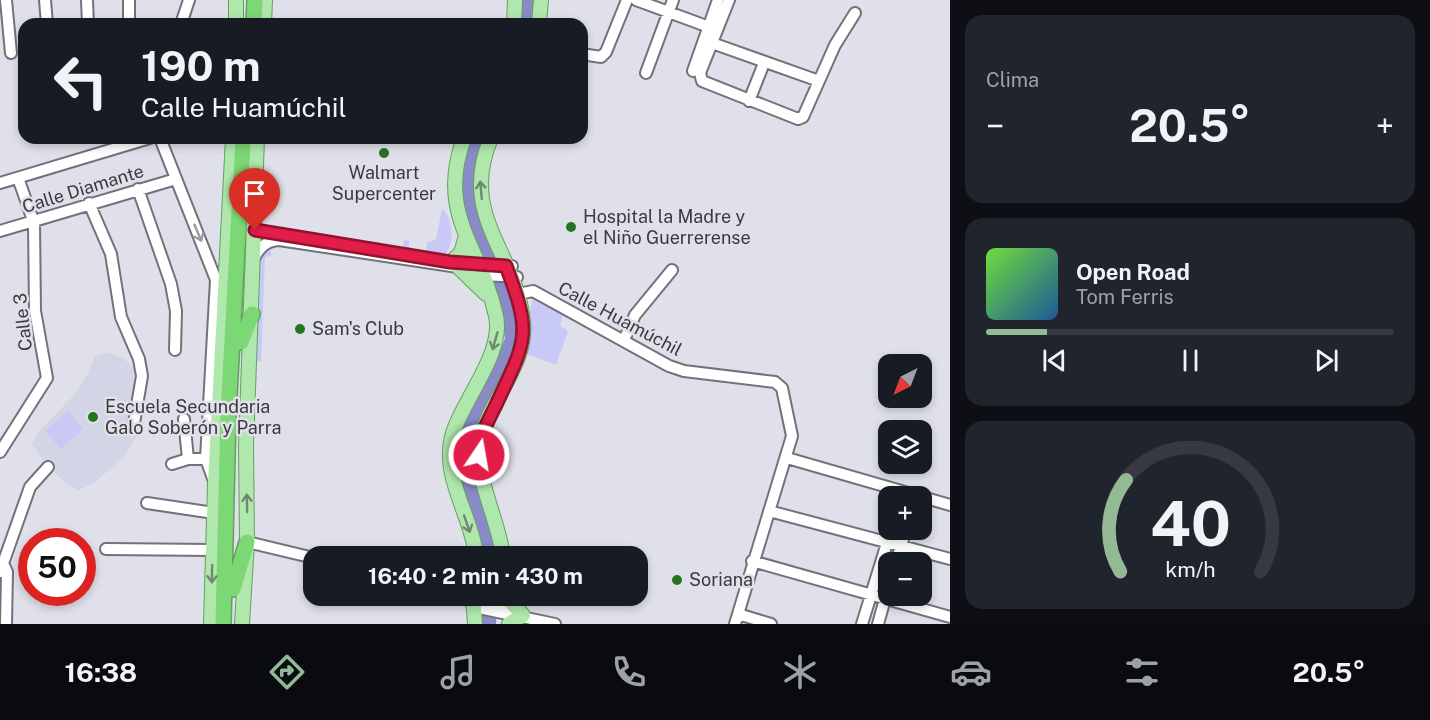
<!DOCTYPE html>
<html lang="es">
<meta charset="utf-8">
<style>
:root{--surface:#171b24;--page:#20242c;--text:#f1f3f6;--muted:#9ea1a6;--line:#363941;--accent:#94ba95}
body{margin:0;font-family:"Public Sans",sans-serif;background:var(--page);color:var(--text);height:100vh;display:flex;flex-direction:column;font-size:22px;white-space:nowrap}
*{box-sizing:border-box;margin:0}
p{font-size:20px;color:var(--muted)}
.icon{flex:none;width:33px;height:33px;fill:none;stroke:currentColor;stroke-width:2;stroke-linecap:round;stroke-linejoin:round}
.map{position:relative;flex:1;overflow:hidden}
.details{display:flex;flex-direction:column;gap:15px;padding:15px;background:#0d0f14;width:480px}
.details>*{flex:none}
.hud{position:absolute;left:18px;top:18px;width:570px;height:126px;border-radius:18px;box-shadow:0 3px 9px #0003;background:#171b24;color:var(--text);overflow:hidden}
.needle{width:39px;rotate:222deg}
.controls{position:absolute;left:878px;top:354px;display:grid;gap:12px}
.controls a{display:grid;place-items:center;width:54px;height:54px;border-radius:12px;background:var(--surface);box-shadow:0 3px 9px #0003;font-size:30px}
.speed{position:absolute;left:18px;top:528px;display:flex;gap:12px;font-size:30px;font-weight:700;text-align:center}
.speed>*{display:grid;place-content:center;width:78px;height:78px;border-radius:50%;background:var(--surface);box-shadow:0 3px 9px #0003;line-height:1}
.speed .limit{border:9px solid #d22;background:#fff;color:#111}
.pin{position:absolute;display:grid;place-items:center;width:51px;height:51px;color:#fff;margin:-62px -26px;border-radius:50% 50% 50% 0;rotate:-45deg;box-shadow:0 0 6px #0007}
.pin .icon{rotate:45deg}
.me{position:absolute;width:66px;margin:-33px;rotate:12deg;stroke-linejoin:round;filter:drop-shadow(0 0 4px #0008)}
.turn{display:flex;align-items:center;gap:21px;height:126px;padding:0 24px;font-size:27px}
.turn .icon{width:78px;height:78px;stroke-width:2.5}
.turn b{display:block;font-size:42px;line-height:51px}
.big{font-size:45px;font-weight:700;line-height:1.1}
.details .tile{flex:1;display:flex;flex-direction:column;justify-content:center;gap:9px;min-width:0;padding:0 21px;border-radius:18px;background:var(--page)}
.details .dial{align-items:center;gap:0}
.dial svg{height:156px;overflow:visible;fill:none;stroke:var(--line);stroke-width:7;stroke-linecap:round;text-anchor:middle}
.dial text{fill:var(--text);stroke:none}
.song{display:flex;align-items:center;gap:18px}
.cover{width:72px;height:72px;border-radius:9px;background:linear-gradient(135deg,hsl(100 70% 55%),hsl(210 70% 35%))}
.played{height:6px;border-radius:3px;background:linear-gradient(90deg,var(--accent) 15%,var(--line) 15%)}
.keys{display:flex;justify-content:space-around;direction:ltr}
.heat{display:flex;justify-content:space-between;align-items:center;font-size:33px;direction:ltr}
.trip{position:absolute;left:303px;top:546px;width:345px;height:60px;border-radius:18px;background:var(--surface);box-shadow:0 3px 9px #0003;font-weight:700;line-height:60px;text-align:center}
.menu{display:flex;height:96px;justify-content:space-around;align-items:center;background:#090b0e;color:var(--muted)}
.menu .icon{width:42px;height:42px}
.menu .on{color:var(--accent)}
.menu b{font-size:27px;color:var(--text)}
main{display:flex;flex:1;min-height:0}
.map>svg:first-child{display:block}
</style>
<main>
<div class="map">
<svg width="950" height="624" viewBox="0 0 950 624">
<rect width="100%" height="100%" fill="#e0e0ea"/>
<path fill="#d3d4e5" d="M107,352L123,358L134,368L131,424L137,436L124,457L94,483L79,490L66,484L44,461L32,444L37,434L75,394L87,375L95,356Z"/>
<path fill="#c8c9f6" d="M442,209C454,217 456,251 441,257L408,252L403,247L404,240L409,241V248L426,251L427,242L436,240Z
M267,248H271V256L265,257L261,362L257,361L260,260Z
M534,298L555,308L563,315L560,326L568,331L556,365L527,354C531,340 527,306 534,298Z
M68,411L83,429L61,449L45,431Z"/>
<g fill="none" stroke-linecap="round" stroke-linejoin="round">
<path stroke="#8b8ac9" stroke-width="14" d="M527,24L528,0
M479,138C452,193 488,255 508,307L512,340C496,379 459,424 466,468C471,498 487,526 490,556
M489,624L490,596"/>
<g stroke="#71727a" stroke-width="14">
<path id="minor" d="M6,0L11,53
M45,0L47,24
M87,0L88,24
M129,0V24
M636,0L709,27
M729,0L700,73L702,81L798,119L803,117L835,45L855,13
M181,24L189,0
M712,43L819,81
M582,54L601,57L606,52L627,0
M693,71L718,0
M646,73L673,0
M749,101L764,63
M160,138L216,280L206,459L215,484
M0,183L150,138
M138,189L171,284L176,311L175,350
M89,203L111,254L121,317L139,359L142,376L134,423
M0,231L176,179
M254,258C260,247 266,241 279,240L458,267L483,275L517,277
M474,264L512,266
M523,293L533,291L669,366L684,371L775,382L782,388L792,436L735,624
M624,340L635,315L672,270
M184,419L188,459
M0,452L47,378L35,311L34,223L18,178
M787,458L950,505
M172,464L188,459H206
M147,503L214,513
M769,511L950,559
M247,542L314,558
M106,549L212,550
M752,561L950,617
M896,562L906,530
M3,563L7,572L6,624
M0,572L30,487L48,467
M451,596L472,601L479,608L555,624
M472,601L481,599L516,612
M738,614L771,624
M862,624L891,530
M878,624L888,588"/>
</g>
<g stroke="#65a062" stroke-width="16">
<path id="major" d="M236,24V0
M264,24L265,0
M514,24L515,0
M539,24L541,0
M464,138C436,215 481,246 496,316C504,353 464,398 453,433C440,477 472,515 476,556
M491,138C458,216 516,251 523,321C528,367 486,401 480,445C475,479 499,521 503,556
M451,262L461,253L466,236
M458,267L486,294
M473,596L475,624
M505,596L523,615L509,624
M211,624L215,484L233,138
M242,624L247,542L246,446L257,138"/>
</g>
<g stroke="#65a062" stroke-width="18">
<path id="highway" d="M254,24L255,0
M241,342L252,314
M233,589L247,542
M223,624L228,414L243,138"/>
</g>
<use href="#minor" stroke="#fff" stroke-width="10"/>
<use href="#major" stroke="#b0e7ac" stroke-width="14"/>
<use href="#highway" stroke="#7cd775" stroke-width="15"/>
</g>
<defs><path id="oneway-shaft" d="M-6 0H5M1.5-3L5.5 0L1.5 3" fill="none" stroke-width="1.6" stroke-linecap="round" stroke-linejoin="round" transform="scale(1.5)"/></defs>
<g stroke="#6f8870">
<use href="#oneway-shaft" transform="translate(481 190) rotate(-95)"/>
<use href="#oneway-shaft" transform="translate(495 341) rotate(106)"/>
<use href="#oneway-shaft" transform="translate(247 503) rotate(-91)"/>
<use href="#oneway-shaft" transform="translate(467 524) rotate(71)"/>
<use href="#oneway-shaft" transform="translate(212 574) rotate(91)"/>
</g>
<use stroke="#9c9c9e" href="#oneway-shaft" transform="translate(198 233) rotate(67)"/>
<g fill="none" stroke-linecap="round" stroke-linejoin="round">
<g stroke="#92132f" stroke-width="15">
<path id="route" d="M255,230L450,262L506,266C533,337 526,340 495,407C487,423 479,437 479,455"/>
</g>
<use href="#route" stroke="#e11d48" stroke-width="10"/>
</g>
<g fill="#23751f" stroke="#e0e0ea" stroke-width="2">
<circle cx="384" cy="153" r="6"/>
<circle cx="571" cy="227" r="6"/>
<circle cx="300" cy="329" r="6"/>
<circle cx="93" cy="417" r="6"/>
<circle cx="677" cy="580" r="6"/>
</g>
<g text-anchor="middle" stroke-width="5" stroke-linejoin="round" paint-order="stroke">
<g font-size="18" fill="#3a3a3e" stroke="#e0e0ea" text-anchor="start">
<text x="384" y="179" text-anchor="middle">Walmart<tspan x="384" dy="21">Supercenter</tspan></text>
<text x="583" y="223">Hospital la Madre y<tspan x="583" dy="21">el Niño Guerrerense</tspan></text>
<text x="312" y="335">Sam's Club</text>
<text x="105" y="413">Escuela Secundaria<tspan x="105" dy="21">Galo Soberón y Parra</tspan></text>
<text x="689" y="586">Soriana</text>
</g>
<g font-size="18" fill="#3a3a3e" stroke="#e0e0ea">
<text transform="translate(83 189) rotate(-17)" y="6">Calle Diamante</text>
<text transform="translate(620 319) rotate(28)" y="6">Calle Huamúchil</text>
<text transform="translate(23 322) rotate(-96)" y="6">Calle 3</text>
</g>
</g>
</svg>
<div class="controls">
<a><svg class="needle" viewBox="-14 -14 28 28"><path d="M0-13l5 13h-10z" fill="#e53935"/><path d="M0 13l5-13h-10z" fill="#9ea1a6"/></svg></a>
<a><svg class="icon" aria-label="layers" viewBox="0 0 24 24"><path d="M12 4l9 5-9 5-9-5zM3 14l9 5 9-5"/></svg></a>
<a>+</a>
<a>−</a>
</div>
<div class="speed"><div class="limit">50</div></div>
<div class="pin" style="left:255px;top:230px;background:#d93025"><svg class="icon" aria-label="arrive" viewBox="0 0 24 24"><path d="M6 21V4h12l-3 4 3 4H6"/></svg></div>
<svg class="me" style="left:479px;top:455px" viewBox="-20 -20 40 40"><circle r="17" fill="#e11d48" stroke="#fff" stroke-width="3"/><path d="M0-11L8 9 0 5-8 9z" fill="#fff"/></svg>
<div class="trip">16:40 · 2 min · 430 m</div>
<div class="hud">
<div class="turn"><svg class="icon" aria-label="left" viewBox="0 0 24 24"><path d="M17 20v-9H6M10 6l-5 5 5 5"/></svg><div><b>190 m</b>Calle Huamúchil</div></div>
</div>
</div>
<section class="details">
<div class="tile"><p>Clima</p>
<div class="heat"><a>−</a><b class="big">20.5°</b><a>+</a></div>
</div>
<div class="tile">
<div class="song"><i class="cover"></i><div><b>Open Road</b><p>Tom Ferris</p></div></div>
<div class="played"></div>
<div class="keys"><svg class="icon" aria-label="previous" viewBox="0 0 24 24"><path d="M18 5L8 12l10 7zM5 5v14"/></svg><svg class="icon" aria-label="pause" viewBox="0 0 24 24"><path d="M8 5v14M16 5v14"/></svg><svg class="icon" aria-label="next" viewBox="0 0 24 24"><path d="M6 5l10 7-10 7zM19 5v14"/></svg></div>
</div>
<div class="tile dial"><svg viewBox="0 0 100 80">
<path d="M14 69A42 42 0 1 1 86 69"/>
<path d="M14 69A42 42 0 0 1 17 22" stroke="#94ba95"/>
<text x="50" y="56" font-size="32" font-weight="700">40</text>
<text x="50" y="72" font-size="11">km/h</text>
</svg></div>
</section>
</main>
<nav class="menu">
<b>16:38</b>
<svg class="icon on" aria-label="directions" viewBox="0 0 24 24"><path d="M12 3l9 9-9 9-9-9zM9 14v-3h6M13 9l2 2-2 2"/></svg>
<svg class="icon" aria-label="music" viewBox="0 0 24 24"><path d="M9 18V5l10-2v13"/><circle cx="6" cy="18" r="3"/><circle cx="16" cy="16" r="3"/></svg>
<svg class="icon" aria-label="phone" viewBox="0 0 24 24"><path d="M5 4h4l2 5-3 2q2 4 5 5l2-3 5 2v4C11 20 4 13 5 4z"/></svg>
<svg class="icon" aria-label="climate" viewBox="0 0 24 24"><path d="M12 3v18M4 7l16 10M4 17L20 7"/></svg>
<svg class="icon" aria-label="car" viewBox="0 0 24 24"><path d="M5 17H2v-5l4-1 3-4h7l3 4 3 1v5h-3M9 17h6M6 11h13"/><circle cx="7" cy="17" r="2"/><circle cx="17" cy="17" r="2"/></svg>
<svg class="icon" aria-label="filters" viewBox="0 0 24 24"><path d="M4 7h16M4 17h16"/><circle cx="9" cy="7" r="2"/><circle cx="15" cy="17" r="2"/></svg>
<b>20.5°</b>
</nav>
